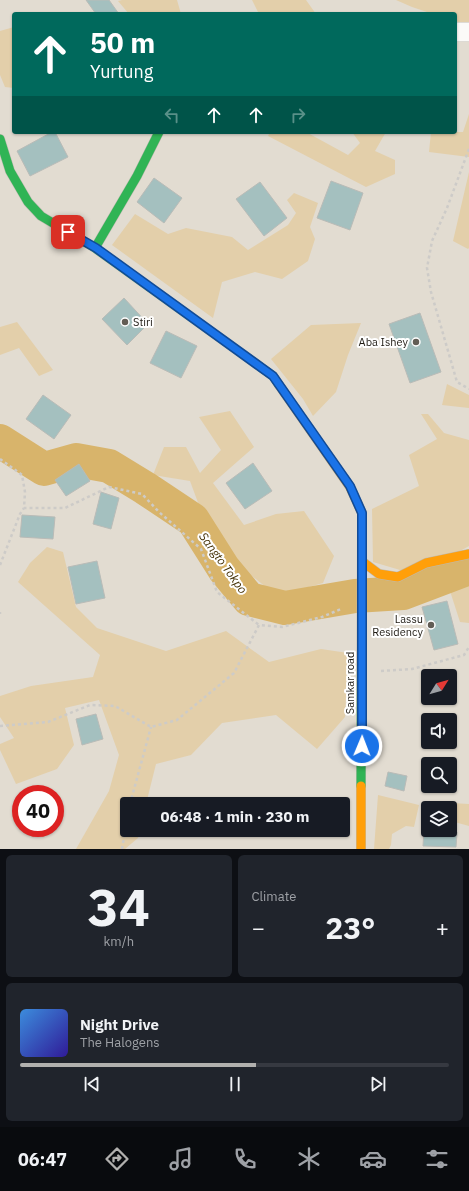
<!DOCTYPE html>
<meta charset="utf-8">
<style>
:root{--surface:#171b24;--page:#20242c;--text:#f1f3f6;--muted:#9ea1a6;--line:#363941;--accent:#b1b0ae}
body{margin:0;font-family:"IBM Plex Sans",sans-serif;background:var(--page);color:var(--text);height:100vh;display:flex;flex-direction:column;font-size:15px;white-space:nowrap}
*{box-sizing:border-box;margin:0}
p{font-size:13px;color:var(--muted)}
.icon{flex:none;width:22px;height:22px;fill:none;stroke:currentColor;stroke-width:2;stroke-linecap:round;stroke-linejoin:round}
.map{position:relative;height:849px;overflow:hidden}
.sheet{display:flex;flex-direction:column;gap:6px;padding:6px;background:#0d0f14;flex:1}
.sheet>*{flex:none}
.hud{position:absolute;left:12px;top:12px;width:445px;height:122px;border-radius:4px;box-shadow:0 1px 3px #0004;background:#00695c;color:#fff;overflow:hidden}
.needle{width:26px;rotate:53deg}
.fabs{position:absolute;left:421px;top:669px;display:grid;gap:8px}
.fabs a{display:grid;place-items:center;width:36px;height:36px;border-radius:4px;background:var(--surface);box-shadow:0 1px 3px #0004;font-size:20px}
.speed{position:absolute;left:12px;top:785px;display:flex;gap:8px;font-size:20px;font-weight:700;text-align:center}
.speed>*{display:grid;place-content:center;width:52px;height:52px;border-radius:50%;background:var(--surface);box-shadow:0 1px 3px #0004;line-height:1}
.speed .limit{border:6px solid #d22;background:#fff;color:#111}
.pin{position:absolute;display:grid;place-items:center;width:34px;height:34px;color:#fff;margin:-17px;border-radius:8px;box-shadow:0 2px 6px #0006}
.me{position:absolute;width:44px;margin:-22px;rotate:1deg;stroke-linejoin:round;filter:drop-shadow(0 0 3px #0008)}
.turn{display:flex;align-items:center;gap:14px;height:84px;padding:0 12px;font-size:18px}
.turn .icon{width:52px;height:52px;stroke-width:2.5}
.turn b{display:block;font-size:28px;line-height:34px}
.lanes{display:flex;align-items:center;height:38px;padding:0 12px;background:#0003;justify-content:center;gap:20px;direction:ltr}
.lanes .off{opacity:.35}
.big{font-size:30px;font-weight:700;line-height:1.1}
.sheet .card{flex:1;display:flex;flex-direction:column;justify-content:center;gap:6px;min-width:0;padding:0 14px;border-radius:6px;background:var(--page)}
.sheet .dial{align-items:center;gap:0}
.dial b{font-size:52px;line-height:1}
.song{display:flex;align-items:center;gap:12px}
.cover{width:48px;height:48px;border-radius:6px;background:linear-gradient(135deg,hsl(210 70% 55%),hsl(250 70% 35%))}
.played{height:4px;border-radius:2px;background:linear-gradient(90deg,var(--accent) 55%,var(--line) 55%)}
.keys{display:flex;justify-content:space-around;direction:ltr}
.heat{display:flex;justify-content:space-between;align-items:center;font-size:22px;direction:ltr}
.sheet .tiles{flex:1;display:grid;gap:6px;grid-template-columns:1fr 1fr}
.card:last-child{grid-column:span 2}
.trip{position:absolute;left:120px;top:797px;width:230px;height:40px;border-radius:4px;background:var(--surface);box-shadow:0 1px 3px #0004;font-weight:700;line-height:40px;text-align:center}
.tabs{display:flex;height:64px;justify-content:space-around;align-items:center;background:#090b0e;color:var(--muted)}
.tabs .icon{width:28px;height:28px}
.tabs .active{color:var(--accent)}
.tabs b{font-size:18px;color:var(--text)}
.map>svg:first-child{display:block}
</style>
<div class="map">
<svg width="469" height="849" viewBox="0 0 469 849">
<rect width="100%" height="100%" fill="#e2dcd1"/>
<path fill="#e3cfaa" d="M122,0H177L181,14H129L118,1Z
M252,0H306L316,14H259Z
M396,0H469V25L455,21V14H433L412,7Z
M14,27V88L5,87L0,75V31Z
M469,114V157L429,152L431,132H463Z
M270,132H306L348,155L360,143L352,132H386L375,151L395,160V174L366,187L268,136Z
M469,172V248L468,249L453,241Z
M294,193L318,203L310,227L315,239L308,261L282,279L255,272L222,282L213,318L112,245L135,214L168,234L186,228L232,237L248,250L288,225L296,213L287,200Z
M17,322L53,370L39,376L19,348L0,355V327Z
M361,323L348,355L336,392L313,416L303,399L271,359L311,325Z
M447,384L469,395V408L442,405Z
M230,411L254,447L213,483L244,525L276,514L304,511L334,556L323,583L277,596L237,564L210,535L190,481L153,475L164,447H186L200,473L221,450L199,417Z
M421,414H428L444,433L469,440V546L417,575L373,562L372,509L419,486L409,455L437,439Z
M47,547L63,552L76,607L97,628L166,651L226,631L269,662L321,649L348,653L345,717L317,749L276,715L222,723L191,755L156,764L146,804H127V830H140L138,838L125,849H76L109,791L119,755L99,700L65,708L74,745L57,769L16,784L0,750V744L14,738L0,717V696L31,686L93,677L100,655L18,582L30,563Z
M469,583V623L460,622L450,591Z
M378,795L419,805L414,827L406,826L392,834L391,845L389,849H374Z
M452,803L469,804V826L451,821Z"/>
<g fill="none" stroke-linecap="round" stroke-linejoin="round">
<path stroke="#d8b46b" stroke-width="34" d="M0,441L44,469L76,460L109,466L145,488L193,520L224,569L249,599L285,608L355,596L403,593L469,568"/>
</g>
<path fill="#a4c0bf" stroke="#b9bbb7" d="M86,0H109L119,14H96Z
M52,132H55L68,157L30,176L17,151Z
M154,178L182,198L164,223L137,202Z
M331,181L363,193L350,230L317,218Z
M260,182L287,218L264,236L236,199Z
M124,298L148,324L127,345L102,319Z
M420,313L441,372L410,383L389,324Z
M166,331L197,346L181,378L150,363Z
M43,395L71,415L54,439L26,419Z
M253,463L272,491L245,509L226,483Z
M79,464L90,481L66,496L55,480Z
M101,492L119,498L111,529L93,524Z
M22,515L55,517L53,539L20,537Z
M97,561L105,598L76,604L68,567Z
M447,601L458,644L434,650L422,607Z
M96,714L103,739L82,745L76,719Z
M388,772L407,776L404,791L385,786Z
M424,830L457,832L456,847L423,846Z"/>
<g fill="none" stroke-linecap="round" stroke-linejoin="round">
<g stroke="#bfbab1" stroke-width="20">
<path id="street" d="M455,32H469"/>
</g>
<g stroke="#bfbab1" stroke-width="10">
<path id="fast" d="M0,139L10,171L28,202L41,216L95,248L273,376L279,385
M95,248L137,176L159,132
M361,786L362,532"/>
</g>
<g stroke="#bfbab1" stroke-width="10">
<path id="slow" d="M279,385L350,487L362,513V532
M363,562L379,574L398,577L426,563L469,554
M361,849V786"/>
</g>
<path stroke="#cdcbc8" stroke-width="2.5" stroke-dasharray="3 3" stroke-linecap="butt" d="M469,149L447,208L432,241L427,268L431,292L457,382L469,389
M0,459L22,475L25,492L24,508H65L109,487L142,494L159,512L201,549L217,592L259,625
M0,565L20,514L24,508
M0,612V614
M381,671L412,669L464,655L469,647
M0,726L48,722L90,705L115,706L151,727L177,720L234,673L259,625L282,627L322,617L341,609
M130,804L151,727
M122,849L127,820"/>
<use href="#street" stroke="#fbfaf8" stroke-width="19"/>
<use href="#fast" stroke="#30b455" stroke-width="9"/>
<use href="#slow" stroke="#ff9f0a" stroke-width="9"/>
</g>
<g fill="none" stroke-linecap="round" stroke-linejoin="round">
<g stroke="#114b97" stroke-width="10">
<path id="route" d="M68,232L96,248L273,376L350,486L362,513V746"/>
</g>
<use href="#route" stroke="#1a73e8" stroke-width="7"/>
</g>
<g fill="#625d55" stroke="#fff" stroke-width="1.5">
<circle cx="125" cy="322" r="4"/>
<circle cx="416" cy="342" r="4"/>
<circle cx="431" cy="625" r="4"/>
</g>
<g text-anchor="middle" stroke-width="4" stroke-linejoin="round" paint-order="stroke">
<g font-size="11" fill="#1d1912" stroke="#fff" text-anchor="end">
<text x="133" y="326" text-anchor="start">Stiri</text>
<text x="408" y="346">Aba Ishey</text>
<text x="423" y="623">Lassu<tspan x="423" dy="13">Residency</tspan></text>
</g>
<g font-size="11" fill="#1d1912" stroke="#fff">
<text transform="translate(350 683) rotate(-90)" y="4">Samkar road</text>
</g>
<g font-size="12" font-style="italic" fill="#432f03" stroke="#fff">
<text transform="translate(223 563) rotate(54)" y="4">Sangto Tokpo</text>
</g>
</g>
</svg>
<div class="fabs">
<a><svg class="needle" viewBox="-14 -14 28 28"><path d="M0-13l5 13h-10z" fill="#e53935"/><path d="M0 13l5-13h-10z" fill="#9ea1a6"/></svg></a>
<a><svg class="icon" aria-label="sound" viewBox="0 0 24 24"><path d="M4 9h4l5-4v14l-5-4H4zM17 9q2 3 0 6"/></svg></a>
<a><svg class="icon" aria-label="search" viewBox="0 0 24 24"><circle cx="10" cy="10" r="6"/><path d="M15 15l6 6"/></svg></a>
<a><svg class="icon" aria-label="layers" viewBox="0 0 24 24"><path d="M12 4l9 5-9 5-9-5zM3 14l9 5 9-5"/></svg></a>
</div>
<div class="speed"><div class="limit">40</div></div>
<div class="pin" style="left:68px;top:232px;background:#d93025"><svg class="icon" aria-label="arrive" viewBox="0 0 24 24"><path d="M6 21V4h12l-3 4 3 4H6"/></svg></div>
<svg class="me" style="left:362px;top:746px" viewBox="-20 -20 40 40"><circle r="17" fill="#1a73e8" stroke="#fff" stroke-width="3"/><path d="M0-11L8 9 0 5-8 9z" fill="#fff"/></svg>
<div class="trip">06:48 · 1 min · 230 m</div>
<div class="hud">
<div class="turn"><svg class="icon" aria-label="ahead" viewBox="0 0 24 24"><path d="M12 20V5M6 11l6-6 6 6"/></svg><div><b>50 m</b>Yurtung</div></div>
<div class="lanes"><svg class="icon off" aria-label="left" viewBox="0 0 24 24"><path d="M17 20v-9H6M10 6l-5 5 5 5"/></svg><svg class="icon" aria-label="ahead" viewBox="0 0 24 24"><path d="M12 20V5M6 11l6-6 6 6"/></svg><svg class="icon" aria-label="ahead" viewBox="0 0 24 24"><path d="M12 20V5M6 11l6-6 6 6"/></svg><svg class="icon off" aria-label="right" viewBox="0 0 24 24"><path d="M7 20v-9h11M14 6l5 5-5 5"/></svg></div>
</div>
</div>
<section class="sheet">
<div class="tiles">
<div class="card dial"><b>34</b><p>km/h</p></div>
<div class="card"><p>Climate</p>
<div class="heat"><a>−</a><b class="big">23°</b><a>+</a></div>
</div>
<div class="card">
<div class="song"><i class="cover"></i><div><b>Night Drive</b><p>The Halogens</p></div></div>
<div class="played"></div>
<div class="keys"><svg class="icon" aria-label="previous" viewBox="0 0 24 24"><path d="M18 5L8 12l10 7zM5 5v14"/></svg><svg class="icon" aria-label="pause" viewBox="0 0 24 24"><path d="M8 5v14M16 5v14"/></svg><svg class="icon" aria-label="next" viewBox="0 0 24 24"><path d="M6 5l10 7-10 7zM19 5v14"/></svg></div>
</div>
</div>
</section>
<nav class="tabs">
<b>06:47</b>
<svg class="icon active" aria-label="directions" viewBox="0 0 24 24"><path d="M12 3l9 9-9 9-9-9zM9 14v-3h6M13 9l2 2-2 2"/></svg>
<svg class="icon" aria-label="music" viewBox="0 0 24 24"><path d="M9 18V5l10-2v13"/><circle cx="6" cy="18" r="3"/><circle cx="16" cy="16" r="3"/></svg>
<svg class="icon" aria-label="phone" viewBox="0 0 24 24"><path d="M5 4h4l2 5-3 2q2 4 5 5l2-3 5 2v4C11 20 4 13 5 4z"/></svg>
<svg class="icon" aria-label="climate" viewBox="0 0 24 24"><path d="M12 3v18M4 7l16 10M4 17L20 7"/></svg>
<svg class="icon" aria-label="car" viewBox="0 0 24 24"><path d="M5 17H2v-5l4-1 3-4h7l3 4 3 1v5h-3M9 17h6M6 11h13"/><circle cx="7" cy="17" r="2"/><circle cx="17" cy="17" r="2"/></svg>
<svg class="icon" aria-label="filters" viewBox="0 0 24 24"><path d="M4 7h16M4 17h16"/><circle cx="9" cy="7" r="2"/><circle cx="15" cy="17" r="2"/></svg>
</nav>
